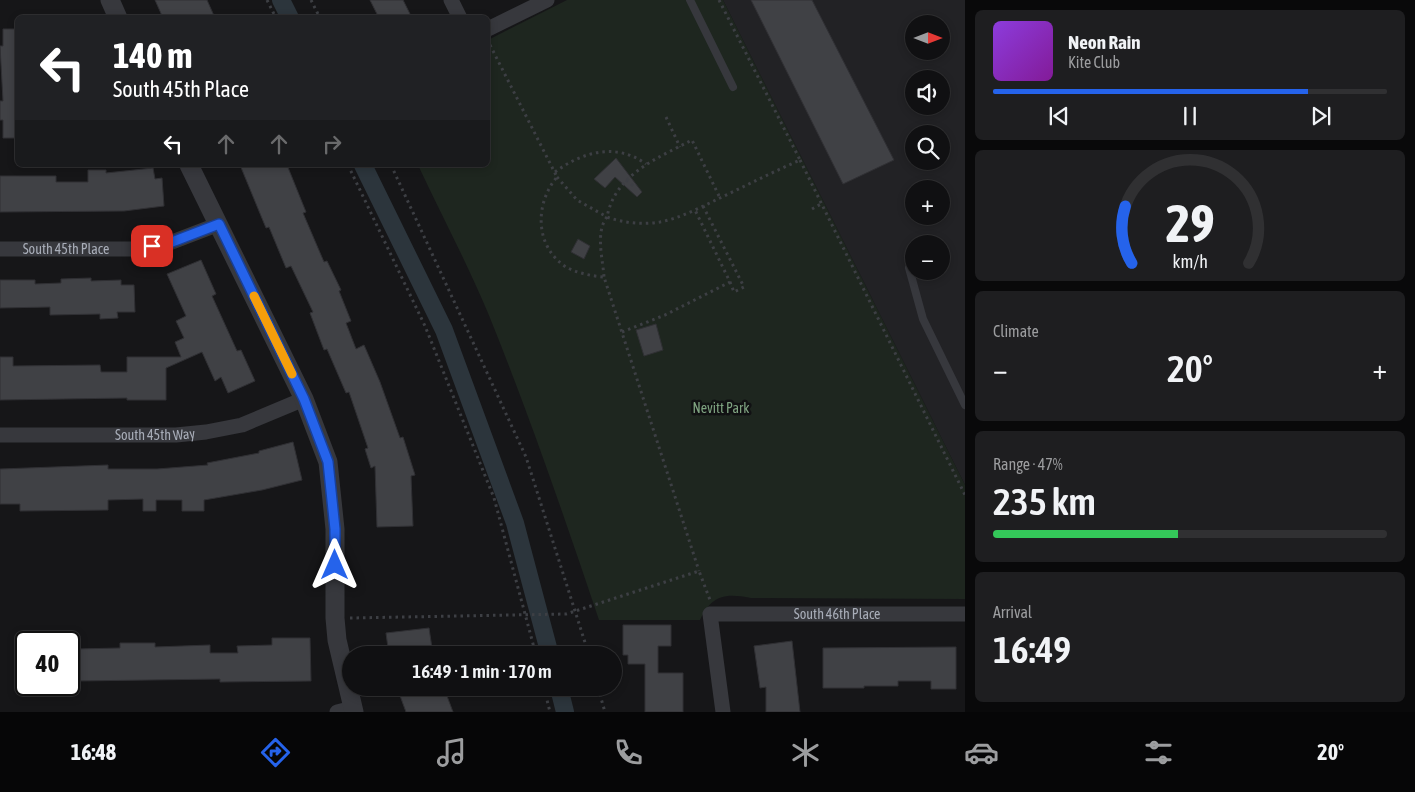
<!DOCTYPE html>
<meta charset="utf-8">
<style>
:root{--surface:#101012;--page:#1e1e20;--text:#f1f3f6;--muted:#9c9d9f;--line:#303032;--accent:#2563eb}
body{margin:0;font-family:"Asap Condensed",sans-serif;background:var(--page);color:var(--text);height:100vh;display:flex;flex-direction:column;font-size:19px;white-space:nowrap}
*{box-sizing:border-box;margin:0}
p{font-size:16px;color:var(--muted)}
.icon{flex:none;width:28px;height:28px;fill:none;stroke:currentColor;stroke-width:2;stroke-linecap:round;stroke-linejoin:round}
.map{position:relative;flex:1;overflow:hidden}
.panel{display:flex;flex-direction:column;gap:10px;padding:10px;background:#09090a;width:450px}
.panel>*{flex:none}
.guide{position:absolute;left:15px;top:15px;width:475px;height:152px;border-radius:8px;box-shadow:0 2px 8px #0003,0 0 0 1px var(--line);background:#202124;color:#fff;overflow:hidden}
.needle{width:32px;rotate:90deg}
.controls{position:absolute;left:905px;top:15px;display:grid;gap:10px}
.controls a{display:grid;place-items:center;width:45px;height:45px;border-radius:50%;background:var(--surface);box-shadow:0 2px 8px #0003,0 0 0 1px var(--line);font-size:25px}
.speed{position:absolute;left:15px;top:631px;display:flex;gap:10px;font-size:25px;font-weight:700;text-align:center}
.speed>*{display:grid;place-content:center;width:65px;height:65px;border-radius:50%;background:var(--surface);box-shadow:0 2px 8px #0003,0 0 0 1px var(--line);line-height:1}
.speed .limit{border:2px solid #111;border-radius:8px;background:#fff;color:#111}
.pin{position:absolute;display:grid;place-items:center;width:42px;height:42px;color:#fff;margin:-21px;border-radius:10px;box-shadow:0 2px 8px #0006}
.me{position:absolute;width:55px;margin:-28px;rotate:0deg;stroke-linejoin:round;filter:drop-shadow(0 0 4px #0008)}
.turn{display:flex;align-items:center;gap:18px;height:105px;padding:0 15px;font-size:22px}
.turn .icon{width:65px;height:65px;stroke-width:2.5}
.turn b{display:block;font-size:35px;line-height:42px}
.lanes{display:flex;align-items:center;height:48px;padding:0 15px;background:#0003;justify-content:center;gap:25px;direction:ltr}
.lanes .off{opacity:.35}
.big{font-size:38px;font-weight:600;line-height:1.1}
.panel .tile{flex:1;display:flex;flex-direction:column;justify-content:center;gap:8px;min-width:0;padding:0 18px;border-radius:8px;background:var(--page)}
.panel .dial{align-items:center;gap:0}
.dial svg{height:130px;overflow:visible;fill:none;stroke:var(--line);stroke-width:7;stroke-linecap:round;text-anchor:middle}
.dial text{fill:var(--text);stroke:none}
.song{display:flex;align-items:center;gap:15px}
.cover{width:60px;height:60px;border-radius:8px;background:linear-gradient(135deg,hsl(270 70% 55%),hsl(290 70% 35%))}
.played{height:5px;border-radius:2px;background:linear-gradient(90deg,var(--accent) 80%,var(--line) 80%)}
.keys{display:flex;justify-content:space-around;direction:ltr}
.heat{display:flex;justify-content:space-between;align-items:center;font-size:28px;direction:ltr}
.charge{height:8px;border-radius:4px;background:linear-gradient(90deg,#34c759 47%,var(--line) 0)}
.trip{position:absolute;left:342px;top:646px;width:280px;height:50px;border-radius:25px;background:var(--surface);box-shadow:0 2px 8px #0003,0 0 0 1px var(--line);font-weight:600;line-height:50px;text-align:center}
.tab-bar{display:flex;height:80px;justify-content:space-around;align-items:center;background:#060607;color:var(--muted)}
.tab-bar .icon{width:35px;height:35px}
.tab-bar .selected{color:var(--accent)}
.tab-bar b{font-size:22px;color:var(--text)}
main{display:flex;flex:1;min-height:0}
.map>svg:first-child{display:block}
</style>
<main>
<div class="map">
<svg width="965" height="712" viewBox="0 0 965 712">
<rect width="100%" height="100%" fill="#161618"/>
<path fill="#222225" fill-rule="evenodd" d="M723,0H965V485ZM914,24H941V51H914ZM914,79H941V106H914ZM914,134H941V161H914ZM914,189H941V216H914ZM914,244H941V271H914Z"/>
<path fill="#1e261f" d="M567,0H723L965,485V599L751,598C725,593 712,595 700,620H599C564,516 529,414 488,313C467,263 441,214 418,165H488V40Z"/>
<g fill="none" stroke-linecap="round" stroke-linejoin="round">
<path stroke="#2c353c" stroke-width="18" d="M281,0L290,18
M363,165L444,330L515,523L550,655
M559,688L565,712"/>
</g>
<path fill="#404145" stroke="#303034" d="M155,0H207L215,18H163Z
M370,0H403L412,18H379Z
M751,0H812L894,160L843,184Z
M3,29H18V138H3V120H0V101H3L0,46H3Z
M616,158L642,192L637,197L615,177L605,188L594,179Z
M240,165H287L306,212L303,213L324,262L327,261L341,290L339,291L351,321L346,323L356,349L364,345L380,382L400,438L403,437L415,475L411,476L413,526L377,527L375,466L371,468L365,449L368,448L349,392L346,393L327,349L324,350L310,313L313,312L291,266L286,268L269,227L266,228Z
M153,168L155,179L162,178L164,206L124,211L0,212V176H56V182H88V170H106V173Z
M578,239L590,246L584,259L571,252Z
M201,260L216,294L212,296L237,351L241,350L255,381L228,393L221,377L215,381L202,352L166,368V400H127V398L0,400V357H13V366L100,365L101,372H127V357H181L175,342L184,338L176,321L186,316L167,274Z
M91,278V281L121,280V285H134L135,312H117L118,318L100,319V314L50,315V307L0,308V280H35V284L61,283V279Z
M656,324L663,350L644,356L636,330Z
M293,442L302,480L262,490L204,500V511H182V500H156V511H143V499L108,500V510L20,511V504H0V469L108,465V469H157L208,465L207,463L259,453V451Z
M623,625H671V646H658V673H683V712H645V664H628V655H623Z
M429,628L433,655H389L386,633Z
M272,638H310L311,681L220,682V679L76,681V649L120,648V643H155V647L210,645V653H238L237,646L272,645Z
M792,641L800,712H766V687L760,688L754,646Z
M956,647V689H931V681H898V686H864V688H823V648Z
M412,688H444L453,712H406L399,693Z"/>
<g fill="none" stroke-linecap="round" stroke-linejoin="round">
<path stroke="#3d3f44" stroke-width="3" stroke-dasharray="2.5 4" stroke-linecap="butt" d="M267,0L276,18
M311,0L320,18
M719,0L800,160C773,172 747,185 720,198C701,207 681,218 660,222C643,225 623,223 607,217C615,174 658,158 692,140L720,198
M490,45L557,177C535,203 534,246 566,267C577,273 591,276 604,277L699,571
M666,117L680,147
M800,160L965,495
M348,165L425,326L494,498L536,655
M391,165L526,457L589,655
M555,172C582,152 616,142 646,164
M557,177L577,200L607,217C595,232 603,260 604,277
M626,180L636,188
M703,206L744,287L734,292L730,282
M812,209L821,204
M622,332L665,315L730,282L695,210
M350,618L566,614L699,571L710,600
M544,688L550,712
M598,688L605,712"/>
<path stroke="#37383d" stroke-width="8" d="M690,0L733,87
M909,268L923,319L965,405"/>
<g stroke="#37383d" stroke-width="15">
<path d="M451,0L460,18"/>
<path d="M488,29L547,0"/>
<path id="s1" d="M0,249H133L172,242L219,224"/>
<path id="s2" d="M0,435H176L206,432L242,425L304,399"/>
<path d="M337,712L353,708"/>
<path id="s3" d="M723,712L710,614H965"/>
</g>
<path stroke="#37383d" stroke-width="19" d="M110,0L118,18
M189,165L304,399L328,462L335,529V618L337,640L354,712"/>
</g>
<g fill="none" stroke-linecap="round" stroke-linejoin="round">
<g stroke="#184099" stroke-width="12">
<path id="route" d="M152,246L172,242L219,224L304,399L328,462L335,529V565"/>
</g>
<use href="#route" stroke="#2563eb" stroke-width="9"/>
<path stroke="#f59e0b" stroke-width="9" d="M254,296L292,374"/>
</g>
<g text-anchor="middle" stroke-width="5" stroke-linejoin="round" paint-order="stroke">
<g font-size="14" fill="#a8adb8" stroke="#111113">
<text dy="5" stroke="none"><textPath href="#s1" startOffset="66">South 45th Place</textPath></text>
<text dy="5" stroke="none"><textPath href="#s2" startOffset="155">South 45th Way</textPath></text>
<text dy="5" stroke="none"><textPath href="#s3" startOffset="226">South 46th Place</textPath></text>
</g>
<g font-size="14" fill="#7fa381" stroke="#111113">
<text x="721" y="413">Nevitt Park</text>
</g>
</g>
</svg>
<div class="controls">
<a><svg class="needle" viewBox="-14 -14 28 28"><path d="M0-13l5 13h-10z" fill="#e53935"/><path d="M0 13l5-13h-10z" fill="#9c9d9f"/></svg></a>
<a><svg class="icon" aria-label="sound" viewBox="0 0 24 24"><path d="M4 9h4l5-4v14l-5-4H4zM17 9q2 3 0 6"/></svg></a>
<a><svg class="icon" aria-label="search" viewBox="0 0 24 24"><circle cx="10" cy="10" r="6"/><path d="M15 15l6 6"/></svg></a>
<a>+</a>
<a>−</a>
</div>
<div class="speed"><div class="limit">40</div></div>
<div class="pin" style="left:152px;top:246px;background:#d93025"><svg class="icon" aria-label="arrive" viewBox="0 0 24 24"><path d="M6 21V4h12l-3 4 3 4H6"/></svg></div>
<svg class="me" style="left:335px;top:565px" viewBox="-20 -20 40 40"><path d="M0-17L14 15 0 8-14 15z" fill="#2563eb" stroke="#fff" stroke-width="4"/></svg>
<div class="trip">16:49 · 1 min · 170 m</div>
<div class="guide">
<div class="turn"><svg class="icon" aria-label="left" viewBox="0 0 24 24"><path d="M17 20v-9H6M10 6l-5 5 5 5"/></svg><div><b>140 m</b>South 45th Place</div></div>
<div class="lanes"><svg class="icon" aria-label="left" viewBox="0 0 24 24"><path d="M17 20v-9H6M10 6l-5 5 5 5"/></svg><svg class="icon off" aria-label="ahead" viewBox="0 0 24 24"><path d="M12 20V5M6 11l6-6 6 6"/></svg><svg class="icon off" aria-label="ahead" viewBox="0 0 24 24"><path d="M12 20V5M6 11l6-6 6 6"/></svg><svg class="icon off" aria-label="right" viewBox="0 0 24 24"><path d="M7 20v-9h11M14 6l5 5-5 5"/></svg></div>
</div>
</div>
<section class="panel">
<div class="tile">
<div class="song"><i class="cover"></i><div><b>Neon Rain</b><p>Kite Club</p></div></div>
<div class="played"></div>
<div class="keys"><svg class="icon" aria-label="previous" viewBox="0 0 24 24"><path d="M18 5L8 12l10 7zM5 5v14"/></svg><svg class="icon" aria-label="pause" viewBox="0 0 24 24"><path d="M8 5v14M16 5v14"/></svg><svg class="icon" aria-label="next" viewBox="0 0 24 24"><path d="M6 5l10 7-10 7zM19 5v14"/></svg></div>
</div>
<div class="tile dial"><svg viewBox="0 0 100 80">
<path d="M14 69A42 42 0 1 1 86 69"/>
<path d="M14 69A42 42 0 0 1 10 34" stroke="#2563eb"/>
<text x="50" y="56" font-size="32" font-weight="700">29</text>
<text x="50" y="72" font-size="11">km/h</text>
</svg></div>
<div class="tile"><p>Climate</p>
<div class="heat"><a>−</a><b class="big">20°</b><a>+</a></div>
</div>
<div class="tile"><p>Range · 47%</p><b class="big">235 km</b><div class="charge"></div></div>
<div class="tile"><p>Arrival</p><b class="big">16:49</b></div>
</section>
</main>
<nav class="tab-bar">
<b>16:48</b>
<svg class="icon selected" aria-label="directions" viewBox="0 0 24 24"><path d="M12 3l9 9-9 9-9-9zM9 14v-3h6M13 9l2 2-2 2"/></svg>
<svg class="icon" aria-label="music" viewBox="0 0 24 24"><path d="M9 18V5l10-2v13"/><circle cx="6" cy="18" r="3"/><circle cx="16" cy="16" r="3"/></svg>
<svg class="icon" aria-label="phone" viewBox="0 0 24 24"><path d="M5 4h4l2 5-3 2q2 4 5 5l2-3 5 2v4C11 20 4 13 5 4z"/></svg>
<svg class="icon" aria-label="climate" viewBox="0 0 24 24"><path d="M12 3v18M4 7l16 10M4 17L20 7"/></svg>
<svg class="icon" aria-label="car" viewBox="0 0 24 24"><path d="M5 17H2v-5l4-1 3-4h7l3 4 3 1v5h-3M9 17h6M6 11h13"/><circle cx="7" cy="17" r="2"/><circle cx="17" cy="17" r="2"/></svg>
<svg class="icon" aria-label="filters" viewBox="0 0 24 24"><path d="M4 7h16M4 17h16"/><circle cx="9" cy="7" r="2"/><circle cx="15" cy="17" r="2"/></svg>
<b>20°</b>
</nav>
